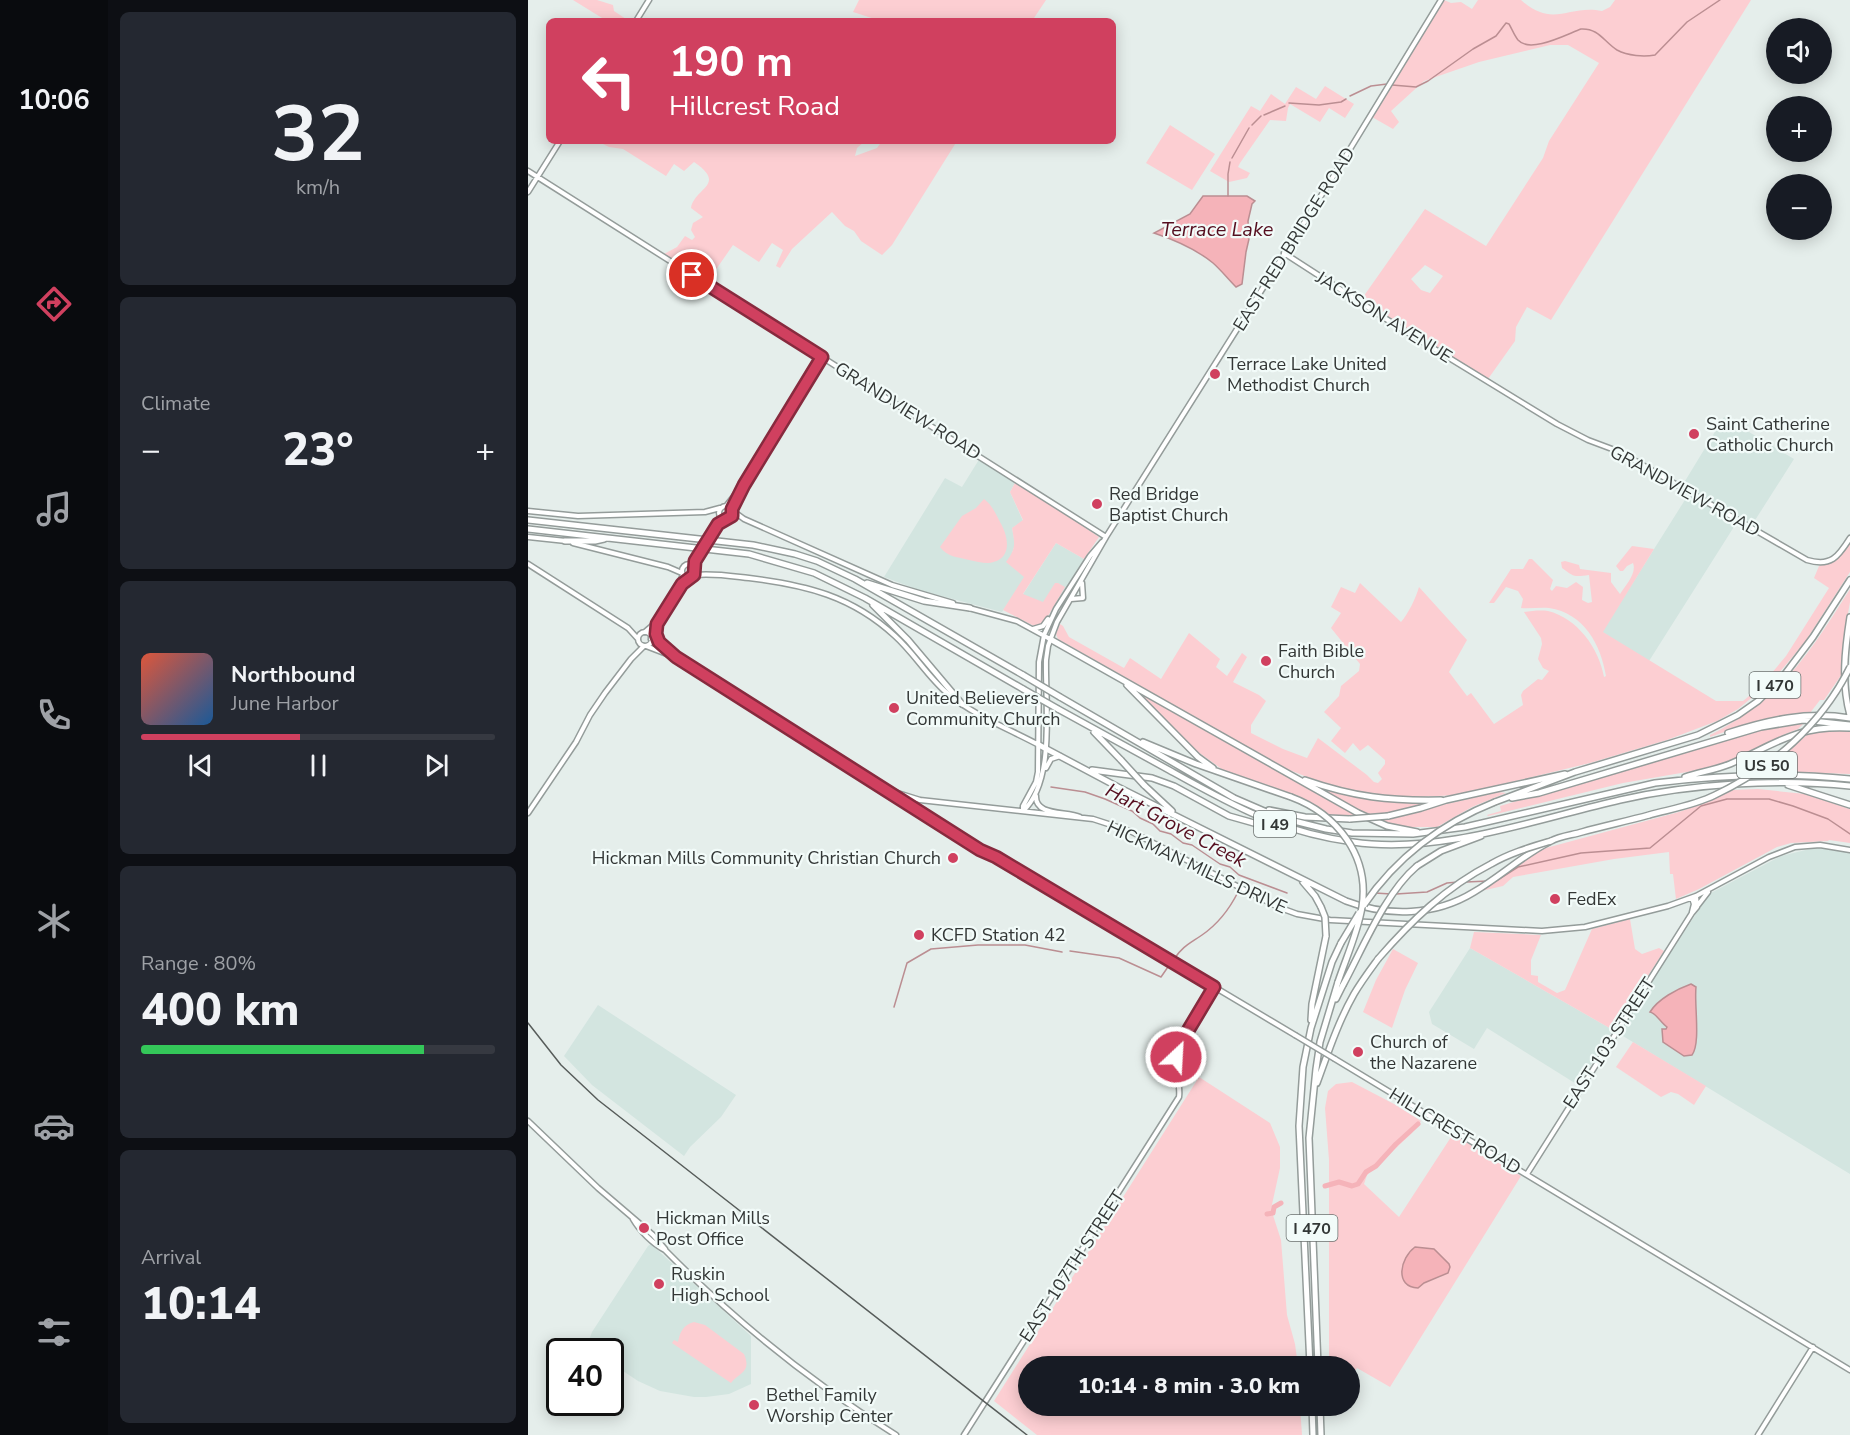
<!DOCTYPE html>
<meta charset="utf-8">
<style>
:root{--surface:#171b24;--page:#242831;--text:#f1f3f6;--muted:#9ea1a6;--line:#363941;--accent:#d0405f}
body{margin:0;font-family:"Nunito Sans",sans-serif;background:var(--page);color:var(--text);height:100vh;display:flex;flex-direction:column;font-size:22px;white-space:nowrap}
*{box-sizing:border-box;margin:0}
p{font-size:20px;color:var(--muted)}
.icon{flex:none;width:33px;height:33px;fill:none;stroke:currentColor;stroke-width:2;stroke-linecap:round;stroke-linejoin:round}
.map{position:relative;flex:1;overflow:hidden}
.details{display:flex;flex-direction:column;gap:12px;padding:12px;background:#0d0f14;width:420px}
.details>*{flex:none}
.guide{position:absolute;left:18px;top:18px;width:570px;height:126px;border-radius:9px;box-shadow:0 3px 15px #0003;background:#d0405f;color:#fff;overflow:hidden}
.fabs{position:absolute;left:1238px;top:18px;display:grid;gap:12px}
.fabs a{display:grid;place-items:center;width:66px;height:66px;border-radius:50%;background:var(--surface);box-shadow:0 3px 15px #0003;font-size:30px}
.speed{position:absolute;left:18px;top:1338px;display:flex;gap:12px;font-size:30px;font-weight:700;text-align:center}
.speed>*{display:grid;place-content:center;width:78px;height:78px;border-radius:50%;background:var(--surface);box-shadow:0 3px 15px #0003;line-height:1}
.speed .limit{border:3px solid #111;border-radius:9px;background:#fff;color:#111}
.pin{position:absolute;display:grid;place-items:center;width:51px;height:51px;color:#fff;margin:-26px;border:3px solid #fff;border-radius:50%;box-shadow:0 2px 6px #0007}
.me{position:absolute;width:66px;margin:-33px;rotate:25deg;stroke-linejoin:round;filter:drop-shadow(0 0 4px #0008)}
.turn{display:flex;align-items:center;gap:21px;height:126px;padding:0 24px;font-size:27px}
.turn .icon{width:78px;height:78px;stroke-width:2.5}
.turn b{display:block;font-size:42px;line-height:51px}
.big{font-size:45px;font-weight:800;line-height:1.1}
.details .widget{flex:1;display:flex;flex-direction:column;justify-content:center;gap:9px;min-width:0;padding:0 21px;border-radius:9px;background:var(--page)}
.details .dial{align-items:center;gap:0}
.dial b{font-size:78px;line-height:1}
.song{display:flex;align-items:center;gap:18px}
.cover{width:72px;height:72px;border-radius:9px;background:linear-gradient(135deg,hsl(10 70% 55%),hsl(210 70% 35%))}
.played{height:6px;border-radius:3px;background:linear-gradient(90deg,var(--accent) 45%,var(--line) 45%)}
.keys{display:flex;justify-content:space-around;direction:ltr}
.heat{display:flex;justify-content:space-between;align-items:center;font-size:33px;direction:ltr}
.charge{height:9px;border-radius:4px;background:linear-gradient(90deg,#34c759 80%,var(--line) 0)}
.trip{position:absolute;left:490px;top:1356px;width:342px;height:60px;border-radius:30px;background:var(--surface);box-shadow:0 3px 15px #0003;font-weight:800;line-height:60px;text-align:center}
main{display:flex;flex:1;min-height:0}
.menu{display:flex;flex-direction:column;width:108px;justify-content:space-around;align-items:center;background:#090b0e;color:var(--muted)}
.menu .icon{width:42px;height:42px}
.menu .selected{color:var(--accent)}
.menu b{font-size:27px;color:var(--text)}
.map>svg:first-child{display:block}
</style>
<main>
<nav class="menu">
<b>10:06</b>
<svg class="icon selected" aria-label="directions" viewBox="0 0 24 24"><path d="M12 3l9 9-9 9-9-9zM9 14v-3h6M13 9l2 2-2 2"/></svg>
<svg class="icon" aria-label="music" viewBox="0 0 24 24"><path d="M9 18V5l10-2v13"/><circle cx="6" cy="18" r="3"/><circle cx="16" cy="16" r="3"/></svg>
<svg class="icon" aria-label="phone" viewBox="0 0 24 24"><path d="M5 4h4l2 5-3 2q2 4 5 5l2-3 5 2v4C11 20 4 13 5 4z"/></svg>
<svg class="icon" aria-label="climate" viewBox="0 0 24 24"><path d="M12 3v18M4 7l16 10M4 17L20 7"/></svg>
<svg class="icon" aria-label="car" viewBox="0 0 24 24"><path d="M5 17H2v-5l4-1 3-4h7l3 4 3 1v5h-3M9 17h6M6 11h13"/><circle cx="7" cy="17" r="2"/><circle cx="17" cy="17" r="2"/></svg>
<svg class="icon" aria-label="filters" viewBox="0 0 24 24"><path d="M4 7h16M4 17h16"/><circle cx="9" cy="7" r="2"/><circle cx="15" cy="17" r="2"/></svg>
</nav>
<section class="details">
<div class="widget dial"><b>32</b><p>km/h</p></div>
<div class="widget"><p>Climate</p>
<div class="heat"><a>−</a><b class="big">23°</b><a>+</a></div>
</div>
<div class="widget">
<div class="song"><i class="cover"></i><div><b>Northbound</b><p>June Harbor</p></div></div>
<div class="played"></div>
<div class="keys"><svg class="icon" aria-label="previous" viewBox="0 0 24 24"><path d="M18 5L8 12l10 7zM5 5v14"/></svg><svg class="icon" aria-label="pause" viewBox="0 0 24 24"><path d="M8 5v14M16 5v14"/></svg><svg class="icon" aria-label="next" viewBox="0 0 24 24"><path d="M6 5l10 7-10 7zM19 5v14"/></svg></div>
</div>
<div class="widget"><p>Range · 80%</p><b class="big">400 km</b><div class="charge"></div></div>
<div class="widget"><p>Arrival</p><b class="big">10:14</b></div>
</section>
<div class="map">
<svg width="1322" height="1435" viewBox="0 0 1322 1435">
<rect width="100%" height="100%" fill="#e5eeeb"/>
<path fill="#d3e5e0" d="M1196,417L1266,459L1224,525L1154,486Z
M452,458L488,481L482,492L495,521L484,528L487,544L484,553L497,577L474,612L391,590L356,577L417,478L434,487Z
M1160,495L1209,522L1121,661L1074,632Z
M528,543L556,559L514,625L483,613Z
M1286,848L1307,849L1322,852V1174L1090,1033L1181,894L1253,856Z
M942,948L1085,1030L1050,1085L959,1028L946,1049L904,1024L901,1012Z
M70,1005L208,1095L193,1117L162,1147L156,1156L64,1085L36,1056Z
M123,1244L223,1336V1384L201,1394L178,1397H166L132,1391L110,1381L83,1363L82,1352L67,1351L63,1348L61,1340L64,1332L120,1246Z"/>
<path fill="#fcced2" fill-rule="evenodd" d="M45,0H69L85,5L86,11L101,21H79Z
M331,0H518L504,21H353L325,12Z
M916,0L923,3L933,2L944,9L950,0H993C1025,29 1041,4 1074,11L1082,7L1087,0H1223L1023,320L999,307L988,327L987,341L960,379L833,300L897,209L958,246L1015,158L1021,141L1071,63L1040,45H1022L951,62L896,81L863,111L871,122L865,129L844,117ZM897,265L915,276L902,293L893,290L883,279Z
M797,86L826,104L817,118L801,108L792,122L762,104L760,108L758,121L742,120L712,163L710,167L722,173L719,178L701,182L682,171L723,106L732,111L743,94L757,104L768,87L788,99Z
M642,125L687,154L664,190L618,163Z
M69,141H337L329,148L327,156L349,148L354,141H429L364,245L354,255L333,241L326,231L317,226L304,212L264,249L252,268L248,266L255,250L244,243L231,262L205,245L180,281L136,254L149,247L157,236L164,240L167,237L163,230L165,223L175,217L163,208C166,188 200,185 166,162L156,171L146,164L138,176L95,149L81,147Z
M488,481L571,537L556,559L528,543L495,594L515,602L527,583H530L537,587L516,623L508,627L475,610L496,577L478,562C488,548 487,545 484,528L495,520L482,492Z
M456,499C464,505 468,514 472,522C481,537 485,561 460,563C454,563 447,561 441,560C430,557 419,557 412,547L434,516L448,508Z
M1322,543V572L1277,642L1244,681L1210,709L1189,721L1139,740L1062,763L929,795L870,798L825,792L779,777L754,767L530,639L528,634L532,624L535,626L541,637L596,668L602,658L633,679L661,633L692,659L688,667L699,676L714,653L719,657L705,682L731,695L738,701L723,725V733L755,749L779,758L790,738L839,775L846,782L850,783L854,779L850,773L857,764V760L840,745L832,751L825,743L817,753L803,741L813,728L796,712L811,696L813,686L831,671L832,664L803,628L813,613L803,607L813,587L827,593L832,583L873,622C880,614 888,598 891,587L939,640L921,672L939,696L943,693L966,724L995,705L993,695L995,691L1010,679L1014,680L1021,671L1015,668L1010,659L1014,644L1013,638L996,612C1004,611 1012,610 1020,611C1049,618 1071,648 1076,677L1078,676C1073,645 1056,613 1021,608C1012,607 1002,609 993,608L995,599L990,591L978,587L966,603H961L983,569H995L1001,559H1004L1025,580L1022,589L1024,591L1028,586L1039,588L1048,582L1055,587L1054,600L1060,603L1064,602L1061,575C1046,577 1046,577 1034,568L1033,562L1037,561L1051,565L1052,569L1083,573V582L1092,594C1098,585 1109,573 1105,563L1099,566L1095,571H1092L1088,566L1104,546L1126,549L1075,632L1188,701H1215L1232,687L1258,656L1301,588L1286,578L1291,566C1306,562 1313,556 1322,543Z
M1322,589V602L1315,642L1314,674L1296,700H1292L1282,713L1225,722L1182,737V735C1253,699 1281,654 1322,589Z
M610,691L833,817H804L787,805L774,798L695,770L666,749Z
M1277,722L1270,729L1255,735L1203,760L1182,768L1095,783L960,816L959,815L973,811L972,806L999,798L1233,729Z
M1308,730L1322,731V774L1236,771L1255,756L1282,732Z
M781,783L804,791L908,801L866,812L840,816Z
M1230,789L1277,794L1322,809V843L1301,840L1300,841L1263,843L1249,847L1171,889L1148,899L1145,874H1142L1141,852L1086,859L985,877L975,886L953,891L1007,853L1018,848L1151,812L1179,802L1205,790Z
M971,792L978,793L944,807L909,827H880L848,820Z
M1102,919L1107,949L1114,954L1131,948L1136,951L1085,1030L942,948L946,932L1013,935L1003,960V975L1010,976V982L1029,993L1037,990L1064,929Z
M865,949L890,963L877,990L864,1028L835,1012L848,980Z
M1105,1042L1178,1086L1166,1105L1150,1094L1143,1092L1133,1097L1088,1067Z
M671,1077L742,1123L752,1147V1168L743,1209L753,1240L759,1315L767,1344L770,1366H501V1406H772L774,1435H509L466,1401Z
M824,1082L866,1104L893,1121L884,1133L839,1175L836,1184L871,1217L925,1134L993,1176L862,1387L829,1368L822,1377V1366H801V1160L797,1108L800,1091L808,1084ZM906,1249L921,1264L913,1277L896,1283L890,1288Z
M166,1322L177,1325L216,1354C224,1373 211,1372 203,1383L144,1343L146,1340L150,1342C152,1332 155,1325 166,1322Z"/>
<path fill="#f5b3b9" stroke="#bb8e92" stroke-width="1.5" d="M675,196H719L727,201L724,204L720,221L721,239L718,252L714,284L708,287C700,279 693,270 685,263C668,249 647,240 626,233L662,214Z
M1163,984L1168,987C1166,1004 1173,1043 1164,1055L1156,1056L1135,1042L1134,1029H1138L1139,1027C1133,1023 1128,1013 1122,1012C1130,999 1149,989 1163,984Z
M887,1247L906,1249L921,1264L922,1267L920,1273L896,1283L890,1288C866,1287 872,1258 887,1247Z"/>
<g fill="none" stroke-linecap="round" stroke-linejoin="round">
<path stroke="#bb8e92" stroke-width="1.5" d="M864,85L888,87L900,81L945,49L968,36L978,23L981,24C984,29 986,35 990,40C1002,54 1039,34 1053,29C1071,28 1076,42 1089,50C1100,56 1116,57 1127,55L1159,22L1192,0
M822,96L843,86L859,84
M761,103L791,105L813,102L818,99
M736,115L757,106
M724,125L733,116
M704,158L721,128
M700,196V174L702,162
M523,787L557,792L577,799L604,811L612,818L625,824L632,831L643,834L655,843L664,845L692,864L702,867L711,875L759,893
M968,881L990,867L1053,853L1122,848L1173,806L1199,799H1241L1265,806L1300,819L1322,834
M938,882L960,881
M847,893L863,894
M868,894L899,892L919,883L930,882
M542,951L591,958L633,977L642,964
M646,959C655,946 661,944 674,935C690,924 701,910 710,892
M366,1007L379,963L403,949L450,945H497L534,952"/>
<path stroke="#f5b3b9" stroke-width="5" d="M797,1186L811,1182L824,1186L830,1184L838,1172L848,1166L868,1144L890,1124
M739,1214L745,1213L746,1207L753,1203"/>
<g stroke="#949c9a" stroke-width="7">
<path id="secondary" d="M108,21L121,0
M0,171L578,537
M0,192L32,141
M756,253L869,326L1029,424L1060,440L1092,452L1279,560C1303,567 1310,557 1322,538
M199,505L215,485
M191 513a7 7 0 1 1 14 0a7 7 0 1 1-14 0Z
M204,509L216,485L294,357
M0,511L50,516L177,512L192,508
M205,511L216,519L364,585L425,603
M0,537L38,541
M45,543L140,567L154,573
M154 571a7 7 0 1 1 14 0a7 7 0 1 1-14 0Z
M0,564L100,628L110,639
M167,575C185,573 203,576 221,578C278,585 324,596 367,636C386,653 400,677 419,693C445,715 481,729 511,745
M147,591L155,575
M543,599L555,598L554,583
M441,608L489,621L522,639
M128,626V634L133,645
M505,629L515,626L520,619
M117,632L124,626L141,599
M110 639a7 7 0 1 1 14 0a7 7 0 1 1-14 0Z
M123,637C127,620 148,590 161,578
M123,639L148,657L360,790L392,800L565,819L602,831L750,907L769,914L802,920L1014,931L1057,927L1140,906L1168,896L1241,857L1267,847L1292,845L1322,850
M118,646L144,656
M518,768L523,759L532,756
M361,793L452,850L468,857L767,1035
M508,796C507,816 538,811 552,817
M495,811C528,781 517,702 518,660L520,646L529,622L578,537L808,172L913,0
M495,811V806L508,782L510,772L511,662L516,635L528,609L562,556L574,542
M0,813L48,742L62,715L77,693L103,659L116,646
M1164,898L1166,904L1164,912
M1170,905L1180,892
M807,1059L1322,1370
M0,1121L70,1188L125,1235L137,1249
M999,1174L1164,913L1169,907L1168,896
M105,1219C112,1231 125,1244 137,1250C206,1320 284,1383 368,1435
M436,1435L651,1097C653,1084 646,1072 648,1059C650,1037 674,1007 686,987
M1230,1435L1285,1347"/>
</g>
<g stroke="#949c9a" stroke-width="8">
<path id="highway" d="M0,520L225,545L267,554L289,561L327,579L495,675
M0,529L221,554L286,573L337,598L495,689
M37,541H67L76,539
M339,583L396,601L442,608
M345,605L380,640L434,704
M1322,617C1317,649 1313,683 1322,715
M522,639L830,813L859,826L889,832
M599,685L670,757L685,768
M532,697L706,798L750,817L798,829L824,833L885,834L937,827L1127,783C1192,775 1257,772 1322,779
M530,709C567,729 604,750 641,770C704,805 751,832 825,842C911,855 1009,819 1092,800C1161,784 1252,778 1322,786
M566,732L593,760
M1200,733C1240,720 1279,711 1322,718
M615,742L668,764L763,797
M511,745L590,787L818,901C860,917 907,916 946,892C973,876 995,855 1023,841C1032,836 1044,835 1054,832C1076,826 1099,821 1121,815
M564,770L624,778L646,786L701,816L751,830L759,829
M1157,777C1172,772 1187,770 1202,764C1248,744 1268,725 1322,728
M777,780C826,797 861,801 913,800
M616,785L644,811
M1260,785L1322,805
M984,798L1011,793L1233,727L1275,720L1322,725
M967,802L1047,772L1170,735L1210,715L1230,701L1257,674L1285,637L1322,580
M741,810L777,817L822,819
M860,816L893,808L918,800L1037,774
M889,866L913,851L953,836
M775,882L787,896L793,907
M808,999L815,985
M783,1020L784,1004L798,936
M789,1083C800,1053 810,1022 826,994C833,982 842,970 850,959
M782,1366L771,1126L775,1067L783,1028L804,962L813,943
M790,1366L781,1138L788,1069L792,1042L810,982
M784,1406L785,1435
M792,1406L793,1435"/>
</g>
<use href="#secondary" stroke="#fff" stroke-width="4"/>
<use href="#highway" stroke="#fff" stroke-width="5"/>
<path stroke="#575c5a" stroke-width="1.5" d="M0,1023L33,1065L70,1100L499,1435"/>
<g stroke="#949c9a" stroke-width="7" stroke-linecap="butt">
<path id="secondary-bridge" d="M169,558L187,529
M767,1035L807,1059"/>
</g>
<g stroke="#949c9a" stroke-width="8" stroke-linecap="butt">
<path id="highway-bridge" d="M495,675L532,697
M495,689L530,709
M593,760L616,785
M763,797C809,814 842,856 834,907C830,932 818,958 810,982
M1121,815C1143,809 1167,805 1187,795C1244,768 1294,724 1322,667
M822,819L860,816
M836,905C868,858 914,823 967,802
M793,907L797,917L798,936
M813,943L831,913
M850,959C883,921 918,887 963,864C982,853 1003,847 1023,841
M815,985C835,948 857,893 889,866"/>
</g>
<use href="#secondary-bridge" stroke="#fff" stroke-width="4"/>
<use href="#highway-bridge" stroke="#fff" stroke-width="5"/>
</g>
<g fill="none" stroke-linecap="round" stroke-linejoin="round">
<g stroke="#872a3e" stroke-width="15">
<path id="route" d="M164,275L294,357L216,485L204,509V516L190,524L167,561L166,575L154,584L129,624L128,634L131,642L148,657L452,850L468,857L686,987L652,1044L648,1057"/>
</g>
<use href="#route" stroke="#d0405f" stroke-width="10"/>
</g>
<g fill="#d0405f" stroke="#f2fbf9" stroke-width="2">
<circle cx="687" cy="374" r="6"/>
<circle cx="1166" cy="434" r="6"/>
<circle cx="569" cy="504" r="6"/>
<circle cx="738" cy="661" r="6"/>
<circle cx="366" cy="708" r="6"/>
<circle cx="425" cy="858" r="6"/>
<circle cx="1027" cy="899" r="6"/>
<circle cx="391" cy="935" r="6"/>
<circle cx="830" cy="1052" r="6"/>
<circle cx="116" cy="1228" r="6"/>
<circle cx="131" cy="1284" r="6"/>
<circle cx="226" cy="1405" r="6"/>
</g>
<g text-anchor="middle" stroke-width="4.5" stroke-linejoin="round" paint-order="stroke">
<g fill="#f2fbf9" stroke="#6c7270" stroke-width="1.5">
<rect x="1221.5" y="672" width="51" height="26" rx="4.5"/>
<rect x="1209" y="752" width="60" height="26" rx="4.5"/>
<rect x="726" y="811" width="42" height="26" rx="4.5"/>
<rect x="758.5" y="1215" width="51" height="26" rx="4.5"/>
</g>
<g font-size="16" font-weight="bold" fill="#333736">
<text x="1247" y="691">I 470</text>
<text x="1239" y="771">US 50</text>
<text x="747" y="830">I 49</text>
<text x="784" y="1234">I 470</text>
</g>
<g font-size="18" fill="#333736" stroke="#f2fbf9">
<text transform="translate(766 239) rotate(-58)" y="6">EAST RED BRIDGE ROAD</text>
<text transform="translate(856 317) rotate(32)" y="6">JACKSON AVENUE</text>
<text transform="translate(380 411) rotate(32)" y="6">GRANDVIEW ROAD</text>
<text transform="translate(1157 491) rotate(29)" y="6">GRANDVIEW ROAD</text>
<text transform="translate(669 867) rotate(25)" y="6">HICKMAN MILLS DRIVE</text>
<text transform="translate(1081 1043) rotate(-57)" y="6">EAST 103 STREET</text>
<text transform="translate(927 1131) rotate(31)" y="6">HILLCREST ROAD</text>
<text transform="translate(544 1266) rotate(-57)" y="6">EAST 107TH STREET</text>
</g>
<g font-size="18" fill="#333736" stroke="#f2fbf9" text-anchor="start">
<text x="699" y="370">Terrace Lake United<tspan x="699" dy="21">Methodist Church</tspan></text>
<text x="1178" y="430">Saint Catherine<tspan x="1178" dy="21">Catholic Church</tspan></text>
<text x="581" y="500">Red Bridge<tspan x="581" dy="21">Baptist Church</tspan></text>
<text x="750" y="657">Faith Bible<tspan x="750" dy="21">Church</tspan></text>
<text x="378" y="704">United Believers<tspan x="378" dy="21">Community Church</tspan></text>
<text x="413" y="864" text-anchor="end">Hickman Mills Community Christian Church</text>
<text x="1039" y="905">FedEx</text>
<text x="403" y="941">KCFD Station 42</text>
<text x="842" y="1048">Church of<tspan x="842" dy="21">the Nazarene</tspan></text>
<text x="128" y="1224">Hickman Mills<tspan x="128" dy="21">Post Office</tspan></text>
<text x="143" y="1280">Ruskin<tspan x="143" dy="21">High School</tspan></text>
<text x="238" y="1401">Bethel Family<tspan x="238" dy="21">Worship Center</tspan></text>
</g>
<g font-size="20" font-style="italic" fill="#550e1f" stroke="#f2fbf9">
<text x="689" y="236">Terrace Lake</text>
<text transform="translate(648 825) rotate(28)" y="7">Hart Grove Creek</text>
</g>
</g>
</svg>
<div class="fabs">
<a><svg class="icon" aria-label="sound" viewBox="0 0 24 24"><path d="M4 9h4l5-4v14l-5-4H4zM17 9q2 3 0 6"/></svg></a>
<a>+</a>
<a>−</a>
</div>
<div class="speed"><div class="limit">40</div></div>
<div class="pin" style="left:164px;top:275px;background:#d93025"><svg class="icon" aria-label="arrive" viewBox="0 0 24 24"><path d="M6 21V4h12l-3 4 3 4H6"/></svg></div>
<svg class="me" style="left:648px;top:1057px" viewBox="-20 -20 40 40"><circle r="17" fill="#d0405f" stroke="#fff" stroke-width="3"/><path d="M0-11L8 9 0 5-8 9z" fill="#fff"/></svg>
<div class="trip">10:14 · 8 min · 3.0 km</div>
<div class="guide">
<div class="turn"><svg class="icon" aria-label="left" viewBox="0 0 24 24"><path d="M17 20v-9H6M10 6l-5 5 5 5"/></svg><div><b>190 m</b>Hillcrest Road</div></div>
</div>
</div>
</main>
